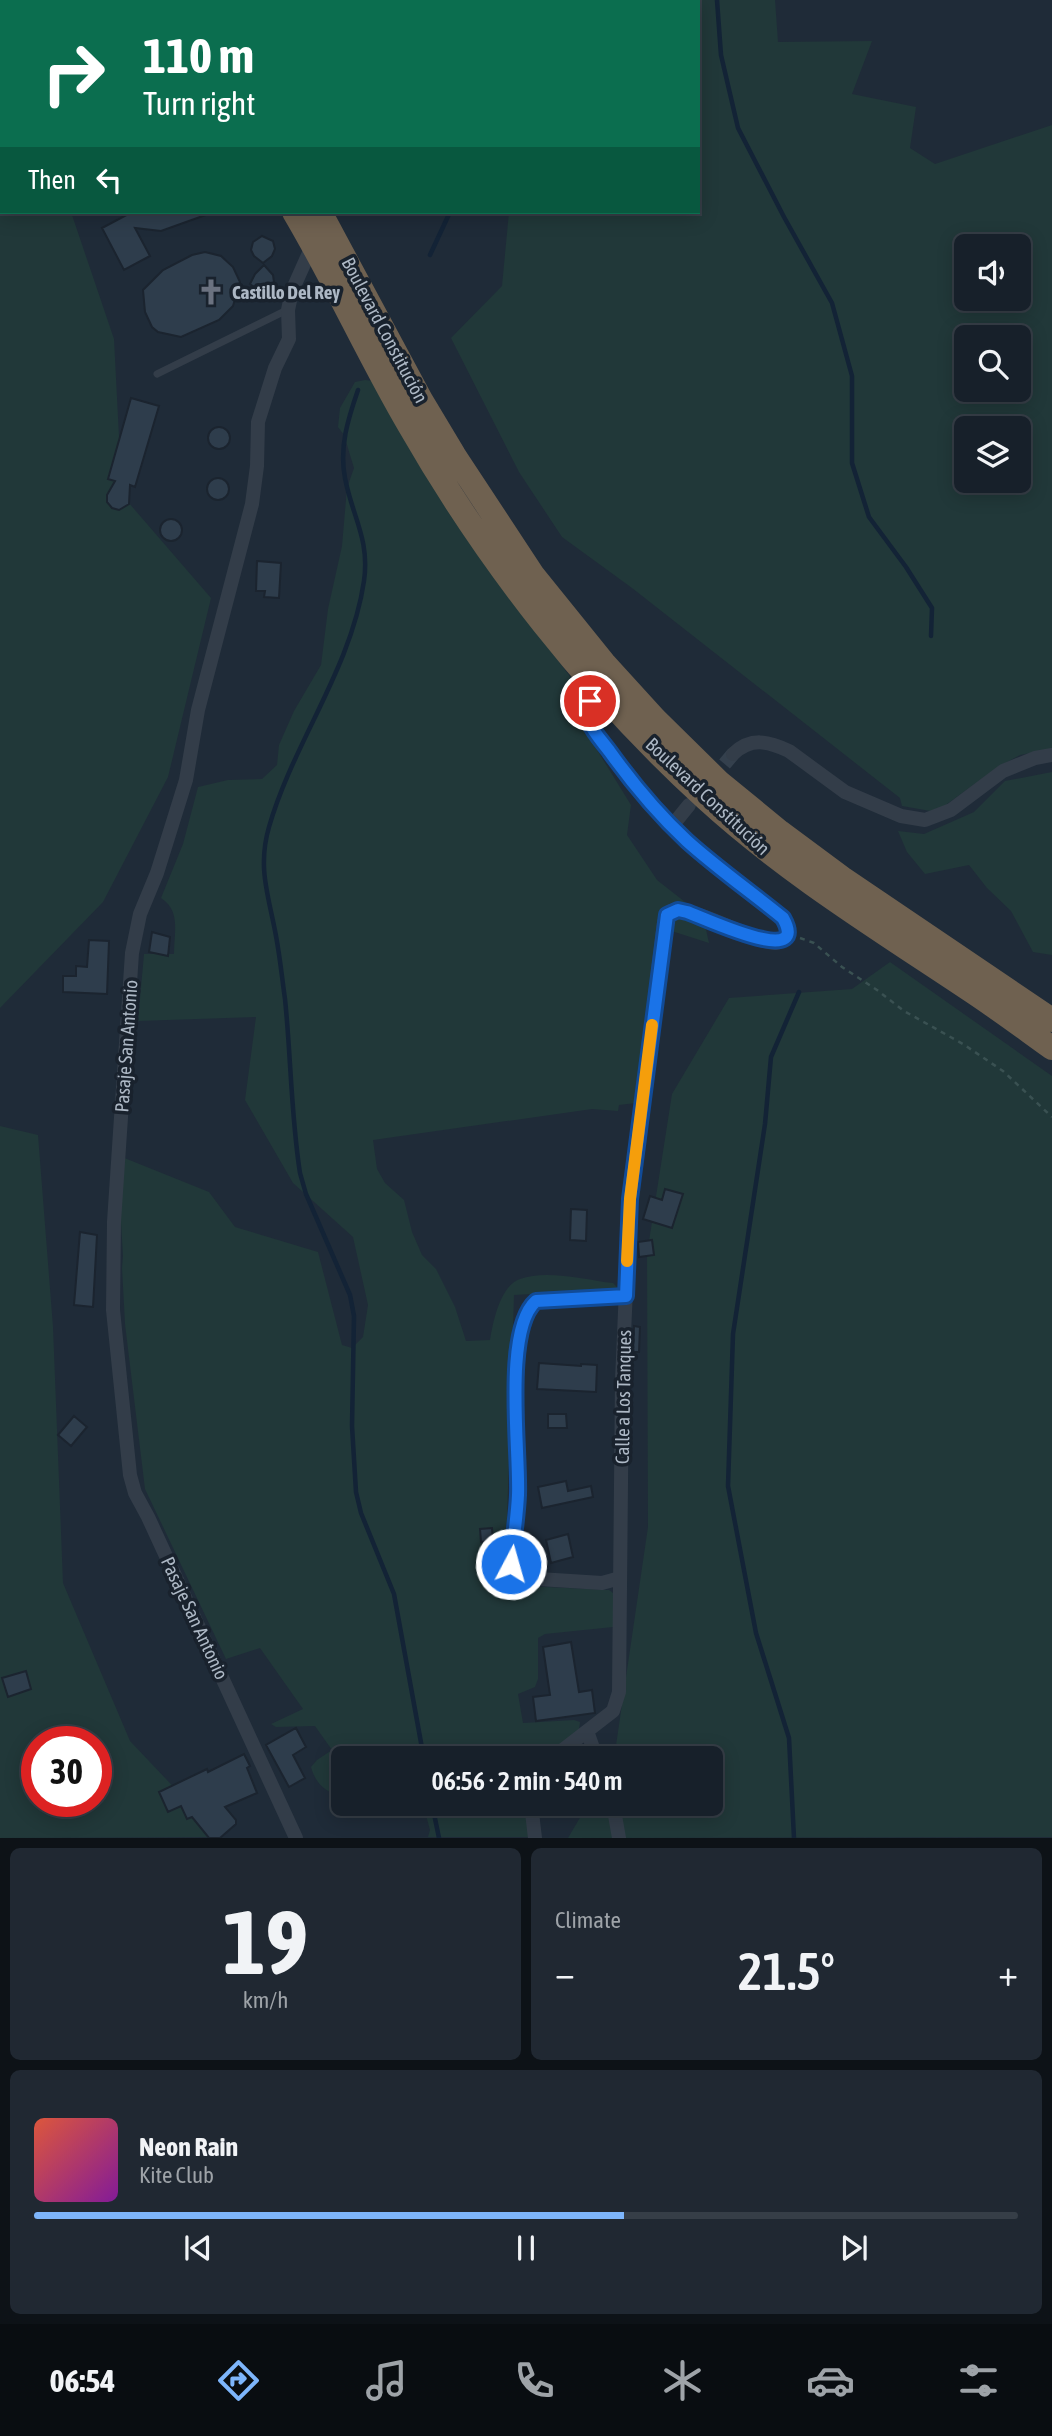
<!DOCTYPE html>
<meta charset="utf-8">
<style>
:root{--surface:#17202a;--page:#202832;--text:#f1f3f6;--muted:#9ea3a8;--line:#363e47;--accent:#7db5fb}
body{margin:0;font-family:"Asap Condensed",sans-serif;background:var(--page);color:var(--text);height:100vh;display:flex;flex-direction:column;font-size:26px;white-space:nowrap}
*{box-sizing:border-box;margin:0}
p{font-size:23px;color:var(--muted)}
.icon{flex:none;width:38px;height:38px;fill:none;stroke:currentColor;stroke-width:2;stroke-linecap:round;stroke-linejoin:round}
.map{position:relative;height:1838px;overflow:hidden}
.drawer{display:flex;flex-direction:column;gap:10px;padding:10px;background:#0d1217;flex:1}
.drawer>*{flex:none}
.hud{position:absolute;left:0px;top:0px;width:700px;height:214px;box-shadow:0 4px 18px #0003,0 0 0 2px var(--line);background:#0b6e4f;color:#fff;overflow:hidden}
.buttons{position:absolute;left:954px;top:234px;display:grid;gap:14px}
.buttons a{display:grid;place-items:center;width:77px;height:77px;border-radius:10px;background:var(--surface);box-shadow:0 4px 18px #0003,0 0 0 2px var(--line);font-size:35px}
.speed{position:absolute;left:21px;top:1726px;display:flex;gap:14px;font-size:35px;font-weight:700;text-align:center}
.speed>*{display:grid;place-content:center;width:91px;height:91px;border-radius:50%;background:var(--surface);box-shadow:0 4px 18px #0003,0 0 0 2px var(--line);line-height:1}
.speed .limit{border:10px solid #d22;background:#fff;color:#111}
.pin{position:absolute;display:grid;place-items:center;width:60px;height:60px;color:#fff;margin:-30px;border:4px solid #fff;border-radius:50%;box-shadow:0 2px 7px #0007}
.me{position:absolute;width:77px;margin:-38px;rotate:6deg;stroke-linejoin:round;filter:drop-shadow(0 0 5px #0008)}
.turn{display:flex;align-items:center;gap:24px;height:147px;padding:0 28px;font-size:32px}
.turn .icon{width:91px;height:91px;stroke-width:2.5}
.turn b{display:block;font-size:49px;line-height:60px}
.then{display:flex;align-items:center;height:66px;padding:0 28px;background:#0003;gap:14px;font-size:26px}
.big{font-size:52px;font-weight:600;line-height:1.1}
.drawer .tile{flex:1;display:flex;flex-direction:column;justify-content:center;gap:10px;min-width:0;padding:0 24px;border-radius:10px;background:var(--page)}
.drawer .dial{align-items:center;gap:0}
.dial b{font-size:91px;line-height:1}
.song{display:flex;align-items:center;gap:21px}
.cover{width:84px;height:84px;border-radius:10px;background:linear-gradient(135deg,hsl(10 70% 55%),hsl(290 70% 35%))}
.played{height:7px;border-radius:4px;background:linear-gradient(90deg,var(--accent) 60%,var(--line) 60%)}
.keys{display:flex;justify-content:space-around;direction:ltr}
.heat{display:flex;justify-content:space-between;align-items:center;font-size:38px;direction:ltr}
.drawer .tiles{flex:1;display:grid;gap:10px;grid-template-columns:1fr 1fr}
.tile:last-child{grid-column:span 2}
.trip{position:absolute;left:331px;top:1746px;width:392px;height:70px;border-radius:10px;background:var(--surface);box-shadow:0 4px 18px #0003,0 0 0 2px var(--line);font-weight:600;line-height:70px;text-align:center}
.tabs{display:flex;height:112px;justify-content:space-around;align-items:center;background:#090d11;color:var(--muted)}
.tabs .icon{width:49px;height:49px}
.tabs .active{color:var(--accent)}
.tabs b{font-size:32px;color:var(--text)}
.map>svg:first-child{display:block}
</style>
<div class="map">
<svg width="1052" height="1838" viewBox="0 0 1052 1838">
<rect width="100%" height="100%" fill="#1f2b38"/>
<path fill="#213839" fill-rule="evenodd" d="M0,0L164,2H2V212H71L114,339L122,495L211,598L168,777L103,902L0,1008Z
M449,0H775L778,42L872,41L852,94L916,107L910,148L935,164L1052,125V749L1020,755L998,767L936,812L902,806L900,798L632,588L562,537L519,472L451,338L502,286L509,212H698V2ZM966,247H1018V299H966ZM966,338H1018V390H966ZM966,429H1018V481H966Z
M365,380L372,381L525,616L594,709L586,732L631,805L627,835L657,880L703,916L709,943L659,927L636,1103L619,1105L618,1111L592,1109L373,1140L377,1169L385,1183L404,1200L412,1232L422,1255L436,1269L455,1307L466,1341L490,1340C493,1322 500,1286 520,1279C546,1269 587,1280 613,1283L619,1289L514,1295L505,1585L609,1590L613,1593V1627L545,1634L538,1638V1679L535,1687L518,1694L523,1723L574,1720L580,1722L579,1729L542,1759H343V1797C326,1792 316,1785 311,1767L317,1760L332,1750L315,1726L276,1727L271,1724L303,1709L260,1648L226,1659L145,1489L125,1324L122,1268L123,1256L117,1155L209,1192L235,1227L318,1252L342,1345L352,1348L363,1337L368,1305L353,1237L293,1183L245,1100L256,1017L138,1021L144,954H174C174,932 181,911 161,898L183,844L198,787L228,780L262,779L277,765L279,745L294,711L321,665L328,609L342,546L347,488L354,468L344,435L338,427L340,408L355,382Z
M1052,772V955L1033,952L1011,911L987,888L969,865L925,874L907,852L898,831L924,834L974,812L1005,781Z
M890,962L1052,1076V1837L568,1838L588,1804H710V1759H614L648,1527L647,1254L672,1094L729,998L852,989Z
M0,1126L38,1135L53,1327L63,1583L130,1741L221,1837L0,1838ZM37,1741H96V1801H37Z
M423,1804H525L529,1837H428L430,1830Z"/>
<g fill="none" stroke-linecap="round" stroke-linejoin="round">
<path stroke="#132336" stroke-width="4.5" d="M403,0L404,2
M717,0L721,55L738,128L784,217L832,303L852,376V463L869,517L906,567L932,608L931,636
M430,255L450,212
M358,390C348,419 339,447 345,478C352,516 370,539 364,581C351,669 293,743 269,827C257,868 269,897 276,936C280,957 282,978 285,999C291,1057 291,1116 300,1173L306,1194L350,1295L354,1316L352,1426L356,1492L361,1513L394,1594L424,1759
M432,1804L439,1838
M794,1838L789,1738L756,1633L728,1486L733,1334L765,1124L771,1057L799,992"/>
</g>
<path fill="#2e3d4c" stroke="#1b242f" stroke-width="2" d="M132,212H214L161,231L135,228L150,256L124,270L102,228Z
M262,236L273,241L275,249L272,256L263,263L254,256L251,250L253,242Z
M205,252L221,256L233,267L240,282L233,306L219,320L181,337L158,332L152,327L145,312L143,290L163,270L192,255Z
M264,265L273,275L274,282L271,289L261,292L250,284L255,274Z
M131,398L159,406L135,487L130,485L129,504L119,510L112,508L107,502V495L115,481L108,479Z
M208 438a11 11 0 1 1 22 0a11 11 0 1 1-22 0Z
M207 489a11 11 0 1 1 22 0a11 11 0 1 1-22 0Z
M160 530a11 11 0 1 1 22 0a11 11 0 1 1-22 0Z
M257,561L281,563L279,598L264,597L265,591H256Z
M152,932L170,937L168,956L149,952Z
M89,940L109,941L107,994L63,992V976H76V966L87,967Z
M665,1189L683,1194L672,1228L643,1219L650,1196L662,1200Z
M571,1209L587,1210L586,1241L570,1240Z
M80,1232L97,1235L93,1307L74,1305Z
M652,1240L654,1255L639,1257L638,1242Z
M634,1326L640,1327L639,1352H633Z
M539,1363L581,1366V1364L597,1365L596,1392L537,1389Z
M548,1414H566L567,1428H548Z
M74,1416L87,1427L71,1446L58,1435Z
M566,1481L568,1491L591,1486L593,1497L542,1508L538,1487Z
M492,1528L493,1541L481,1542L480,1529Z
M568,1534L573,1557L551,1563L546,1540Z
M571,1642L579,1692L592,1690L595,1713L536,1721L533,1697L550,1695L543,1647Z
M26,1671L31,1689L8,1697L2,1678Z
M296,1728L306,1747L293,1755L305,1778L289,1787L266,1745Z
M244,1754L250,1766L247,1768L257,1793L225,1807L236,1820V1824L220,1838H209L192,1817L187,1819L181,1806L168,1812L159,1792L207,1769L208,1772Z"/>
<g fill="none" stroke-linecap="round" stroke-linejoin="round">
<path stroke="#34404d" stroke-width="14" stroke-dasharray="14 7" stroke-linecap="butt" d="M711,780L733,754"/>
<path stroke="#3a5152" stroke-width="2.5" stroke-dasharray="5 5" stroke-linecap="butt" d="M218,2L220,0
M800,938L814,943L842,967L877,990L904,1011L963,1044L1003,1071L1052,1117"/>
<path stroke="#333d49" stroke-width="7" d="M157,374L287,310"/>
<path stroke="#333d49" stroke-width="14" d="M733,754C751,737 768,741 789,751L845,792L901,816L925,820L951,810L1003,771L1035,758L1052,755
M672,826L689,805
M620,1578L602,1583L523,1578C517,1575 513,1573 512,1567C507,1554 517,1513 518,1497C521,1454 502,1329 536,1301L626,1296
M587,1731L597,1759
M551,1759L613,1711L619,1692L622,1380L630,1198L664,922L670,911C693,908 728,927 749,935C757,938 768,944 776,943C785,942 786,933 787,926L775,912L684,839L652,805L626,775L588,719L587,706L599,689
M531,1804L535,1838
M613,1804L619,1838
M296,1838L148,1517L135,1493L130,1475L113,1310L114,1222L132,953L140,914L157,873L186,780L198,710L252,504L257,466L258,422L275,368L289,339L288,310L292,291L313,244"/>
<path stroke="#6f6150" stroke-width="24" d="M164,0L165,2
M189,0L190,2
M294,212C335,281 368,355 409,425C488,563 589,692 706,799C786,872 877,928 967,988C996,1007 1024,1028 1052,1048
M320,212L421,400L454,455L533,575L604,663L655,719L719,782L780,832L842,878L1052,1020"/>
</g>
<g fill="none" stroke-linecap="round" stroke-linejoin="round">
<g stroke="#114b97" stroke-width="18">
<path id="route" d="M511,1564C513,1541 517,1518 518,1495C520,1452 503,1330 536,1301L626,1296L630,1199L667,915L678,910L687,912C700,916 812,970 783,918C751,892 717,868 687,841C658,814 633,784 610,752C600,738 579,719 590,701"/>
</g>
<use href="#route" stroke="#1a73e8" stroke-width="12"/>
<path stroke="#f59e0b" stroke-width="12" d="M627,1261L630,1199L652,1025"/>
</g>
<defs>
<g id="church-bare" transform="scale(2.1)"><path d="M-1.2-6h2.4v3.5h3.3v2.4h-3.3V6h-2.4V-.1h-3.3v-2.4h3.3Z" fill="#6b7280" stroke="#19222d" stroke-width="2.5" paint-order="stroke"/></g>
</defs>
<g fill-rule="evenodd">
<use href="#church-bare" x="211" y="292"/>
</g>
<g text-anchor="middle" stroke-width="7" stroke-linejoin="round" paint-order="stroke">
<g font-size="19" font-weight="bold" fill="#adb8c5" stroke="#19222d" text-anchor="start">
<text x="232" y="299">Castillo Del Rey</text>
</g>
<g font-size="19" fill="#adb8c5" stroke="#19222d">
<text transform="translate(385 330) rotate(62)" y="7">Boulevard Constitución</text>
<text transform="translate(708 796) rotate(43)" y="7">Boulevard Constitución</text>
<text transform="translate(126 1046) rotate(-86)" y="7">Pasaje San Antonio</text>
<text transform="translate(623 1397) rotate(-89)" y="7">Calle a Los Tanques</text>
<text transform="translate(195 1618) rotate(65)" y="7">Pasaje San Antonio</text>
</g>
</g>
</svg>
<div class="buttons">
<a><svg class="icon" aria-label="sound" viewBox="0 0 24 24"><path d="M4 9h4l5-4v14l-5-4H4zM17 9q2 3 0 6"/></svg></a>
<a><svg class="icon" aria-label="search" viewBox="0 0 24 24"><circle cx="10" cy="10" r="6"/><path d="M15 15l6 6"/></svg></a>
<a><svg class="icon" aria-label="layers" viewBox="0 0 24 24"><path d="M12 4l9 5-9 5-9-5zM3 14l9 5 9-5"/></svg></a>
</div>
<div class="speed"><div class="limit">30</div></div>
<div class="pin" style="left:590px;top:701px;background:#d93025"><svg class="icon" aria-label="arrive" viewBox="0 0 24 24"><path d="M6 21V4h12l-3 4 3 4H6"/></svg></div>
<svg class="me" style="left:511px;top:1564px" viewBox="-20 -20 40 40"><circle r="17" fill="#1a73e8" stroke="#fff" stroke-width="3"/><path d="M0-11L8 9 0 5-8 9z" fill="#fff"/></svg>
<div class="trip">06:56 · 2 min · 540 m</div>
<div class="hud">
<div class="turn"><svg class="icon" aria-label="right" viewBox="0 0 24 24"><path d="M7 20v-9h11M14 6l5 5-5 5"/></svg><div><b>110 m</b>Turn right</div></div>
<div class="then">Then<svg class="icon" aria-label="left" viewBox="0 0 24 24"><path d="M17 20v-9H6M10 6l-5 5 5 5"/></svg></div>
</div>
</div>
<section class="drawer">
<div class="tiles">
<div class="tile dial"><b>19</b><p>km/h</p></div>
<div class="tile"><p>Climate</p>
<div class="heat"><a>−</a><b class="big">21.5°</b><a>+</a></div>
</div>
<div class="tile">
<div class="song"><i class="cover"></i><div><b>Neon Rain</b><p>Kite Club</p></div></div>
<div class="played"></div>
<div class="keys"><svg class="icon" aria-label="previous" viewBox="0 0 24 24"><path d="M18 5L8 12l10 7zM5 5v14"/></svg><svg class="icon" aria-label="pause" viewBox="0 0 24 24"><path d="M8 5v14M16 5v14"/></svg><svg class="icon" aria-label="next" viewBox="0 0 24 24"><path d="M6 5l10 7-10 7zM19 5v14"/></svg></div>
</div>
</div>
</section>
<nav class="tabs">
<b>06:54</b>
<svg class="icon active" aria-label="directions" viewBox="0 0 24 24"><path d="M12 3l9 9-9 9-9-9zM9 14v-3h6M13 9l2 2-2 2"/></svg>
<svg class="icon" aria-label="music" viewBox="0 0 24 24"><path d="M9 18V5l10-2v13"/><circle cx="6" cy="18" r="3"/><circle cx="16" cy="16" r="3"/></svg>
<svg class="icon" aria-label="phone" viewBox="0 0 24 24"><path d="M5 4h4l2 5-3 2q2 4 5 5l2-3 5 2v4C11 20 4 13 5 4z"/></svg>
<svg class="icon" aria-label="climate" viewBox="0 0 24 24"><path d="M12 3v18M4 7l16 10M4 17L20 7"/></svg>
<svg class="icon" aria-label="car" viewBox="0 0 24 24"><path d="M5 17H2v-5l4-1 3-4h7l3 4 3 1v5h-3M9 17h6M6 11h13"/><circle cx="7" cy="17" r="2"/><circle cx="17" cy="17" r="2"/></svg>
<svg class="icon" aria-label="filters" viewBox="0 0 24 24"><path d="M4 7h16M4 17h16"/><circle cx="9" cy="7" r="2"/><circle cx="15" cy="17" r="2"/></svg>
</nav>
